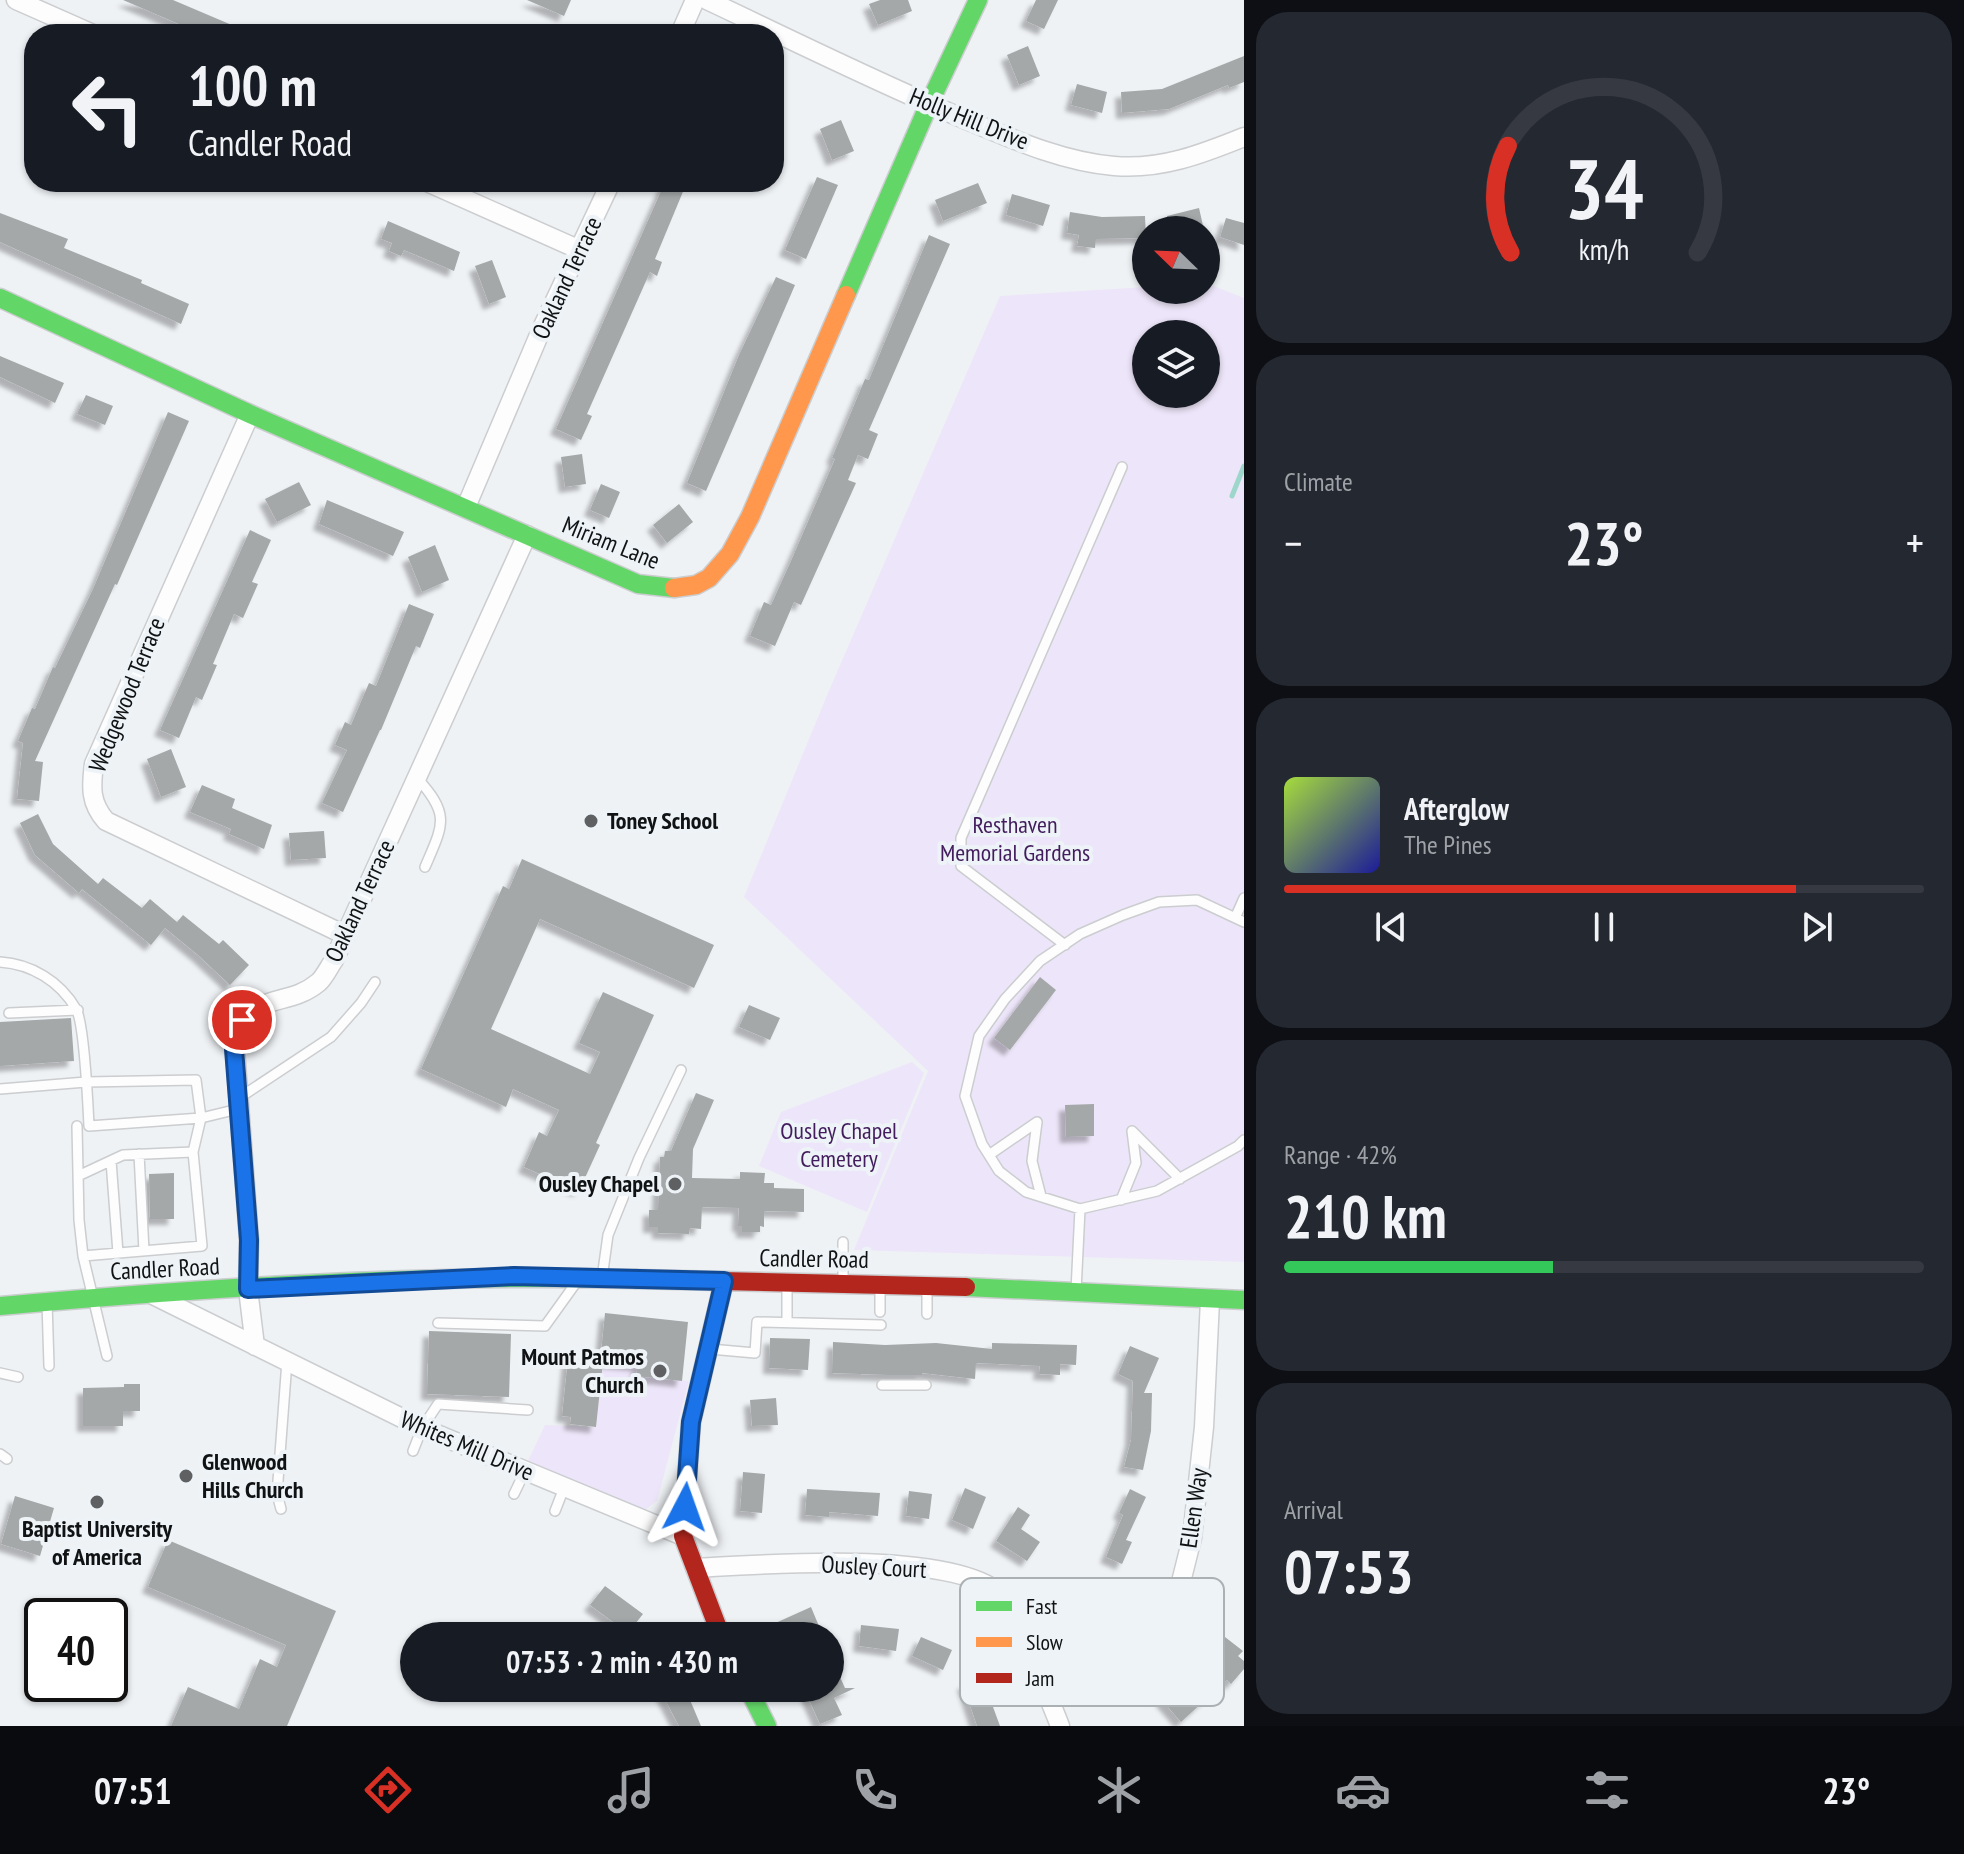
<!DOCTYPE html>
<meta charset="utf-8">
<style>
:root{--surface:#171b24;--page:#242831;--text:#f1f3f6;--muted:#9ea1a6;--line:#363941;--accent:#d93025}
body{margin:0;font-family:"PT Sans Narrow",sans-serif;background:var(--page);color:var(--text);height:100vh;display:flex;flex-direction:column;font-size:30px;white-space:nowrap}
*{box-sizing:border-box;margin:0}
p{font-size:26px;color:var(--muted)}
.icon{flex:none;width:44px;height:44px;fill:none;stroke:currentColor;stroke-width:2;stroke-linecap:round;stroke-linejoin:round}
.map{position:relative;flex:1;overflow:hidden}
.panel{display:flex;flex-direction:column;gap:12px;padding:12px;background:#0d0f14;width:720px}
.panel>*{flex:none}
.top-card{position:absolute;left:24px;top:24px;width:760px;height:168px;border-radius:32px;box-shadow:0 2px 6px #0004;background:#171b24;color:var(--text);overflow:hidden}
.needle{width:52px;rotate:293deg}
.buttons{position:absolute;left:1132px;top:216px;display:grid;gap:16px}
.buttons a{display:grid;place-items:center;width:88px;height:88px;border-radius:50%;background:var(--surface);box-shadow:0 2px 6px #0004;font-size:40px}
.speed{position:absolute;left:24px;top:1598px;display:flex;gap:16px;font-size:40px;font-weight:700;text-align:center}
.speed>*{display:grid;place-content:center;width:104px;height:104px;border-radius:50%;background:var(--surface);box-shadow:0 2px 6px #0004;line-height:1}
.speed .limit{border:4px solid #111;border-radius:12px;background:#fff;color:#111}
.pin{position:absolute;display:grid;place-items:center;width:68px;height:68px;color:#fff;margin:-34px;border:4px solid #fff;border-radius:50%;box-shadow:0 2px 8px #0007}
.me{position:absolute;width:88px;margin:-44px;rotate:4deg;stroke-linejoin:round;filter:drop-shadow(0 0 6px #0008)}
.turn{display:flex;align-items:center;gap:28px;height:168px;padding:0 32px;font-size:36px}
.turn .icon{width:104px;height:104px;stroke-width:2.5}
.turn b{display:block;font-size:56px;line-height:68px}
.big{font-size:60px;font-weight:600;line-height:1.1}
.panel .tile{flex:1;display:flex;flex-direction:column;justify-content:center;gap:12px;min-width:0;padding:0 28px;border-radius:32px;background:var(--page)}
.panel .dial{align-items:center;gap:0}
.dial svg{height:208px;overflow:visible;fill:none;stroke:var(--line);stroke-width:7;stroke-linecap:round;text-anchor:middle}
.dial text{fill:var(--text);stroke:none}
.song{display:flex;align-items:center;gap:24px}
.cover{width:96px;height:96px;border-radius:12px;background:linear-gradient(135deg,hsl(80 70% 55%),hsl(240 70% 35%))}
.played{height:8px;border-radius:4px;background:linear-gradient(90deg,var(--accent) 80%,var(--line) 80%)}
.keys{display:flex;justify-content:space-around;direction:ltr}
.heat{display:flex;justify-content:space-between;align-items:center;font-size:44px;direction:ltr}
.charge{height:12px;border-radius:6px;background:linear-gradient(90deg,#34c759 42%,var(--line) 0)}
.trip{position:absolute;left:400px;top:1622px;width:444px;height:80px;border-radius:40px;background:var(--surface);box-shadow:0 2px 6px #0004;font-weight:600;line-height:80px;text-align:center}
.tab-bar{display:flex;height:128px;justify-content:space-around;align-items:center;background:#090b0e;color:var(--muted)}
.tab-bar .icon{width:56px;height:56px}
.tab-bar .on{color:var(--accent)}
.tab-bar b{font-size:36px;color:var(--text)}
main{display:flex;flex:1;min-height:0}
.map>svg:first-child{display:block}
</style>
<main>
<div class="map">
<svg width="1244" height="1726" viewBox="0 0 1244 1726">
<defs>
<filter id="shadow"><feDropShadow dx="-6" dy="6" stdDeviation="2" flood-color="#0004"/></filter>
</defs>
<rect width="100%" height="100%" fill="#eff2f5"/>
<path fill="#ede5f9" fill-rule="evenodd" d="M1206,283L1244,298V1262L854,1250L928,1071L744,897L828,693L1000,296L1146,287V290H1206ZM1146,334H1206V394H1146Z
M912,1062L924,1073L867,1212L759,1166L781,1112Z
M603,1362L638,1365L637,1376L689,1381L657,1501L642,1512L526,1465L545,1425L596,1427Z"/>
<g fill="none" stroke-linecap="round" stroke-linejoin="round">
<path stroke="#9dd6ca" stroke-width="5" d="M1232,496L1244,466"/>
</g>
<path fill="#a5a8a9" filter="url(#shadow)" d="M123,0H173L253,34H202Z
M527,0H571L564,16Z
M880,0H908L912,11L878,25L869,4Z
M1036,0H1058L1044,29L1026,21Z
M1028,46L1040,76L1019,85L1007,55Z
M1244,56V82L1229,88L1228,85L1169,109L1122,113L1121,92L1162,89Z
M1077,84L1107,92L1102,113L1071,105Z
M841,120L854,151L832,160L820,129Z
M817,177L838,185L806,259L785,250Z
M665,182H687L655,259L662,262L657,276L650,272L587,414L592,416L581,440L556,429Z
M978,183L987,203L943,221L935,200Z
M1012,194L1050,205L1043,226L1006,215Z
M1199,208L1204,230H1171L1167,216Z
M1070,212L1102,217L1145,216L1146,238L1096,239L1095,248L1077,246L1079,235L1067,233Z
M0,213L68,239L64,248L142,280L141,283L189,304L181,324L0,242Z
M1226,218L1244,223V245L1220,237Z
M388,221L460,252L454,271L404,250L401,256L389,251L392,243L381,239Z
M929,235L950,244L869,430L878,434L868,459L858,455L848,480L856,483L801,605L794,602L775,646L750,636L764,602L771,605L791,561L835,459L832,458L865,379L869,380Z
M492,260L506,297L489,304L475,266Z
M776,277L795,285L706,491L687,483L739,355Z
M0,356L64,383L55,403L0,377Z
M86,395L113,406L105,425L77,414Z
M168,412L189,421L117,585L115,584L35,761L43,762L39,801L17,799L23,743L18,741L32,708L35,709L53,667L55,668L93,589Z
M582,454L586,484L565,487L561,457Z
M299,482L311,505L277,522L265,499Z
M601,484L620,492L609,518L590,510Z
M327,500L404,532L393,556L319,524Z
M679,504L693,522L667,543L653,525Z
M250,530L271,540L252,582L258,584L243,618L234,614L213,664L217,665L202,700L196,697L179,738L160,730Z
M435,545L449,580L422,592L408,557Z
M409,604L434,614L420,648L416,646L381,730H380L343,812L322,803L347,750L335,745L345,722L351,725L369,683L376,686Z
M171,749L186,787L161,797L147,759Z
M202,785L235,799L232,808L272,825L264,849L229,834L231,829L190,812Z
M38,814L53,844L98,884L103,878L142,908L150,899L177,922L183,915L219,944L223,940L249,965L230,985L198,955L165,928L151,945L82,889L79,893L35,855L20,823Z
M324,831L326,858L291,860L289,833Z
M522,859L714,945L694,988L540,919L491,1029L590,1074L600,1052L579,1043L603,992L654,1015L596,1143L600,1145L579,1191L524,1167L539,1132L547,1136L559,1110L513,1089L506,1107L421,1069L503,886L509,889Z
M1040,977L1056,990L1010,1050L994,1038Z
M749,1005L780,1018L770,1040L739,1027Z
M71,1018L74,1061L0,1066V1022Z
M696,1093L714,1100L693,1149L692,1178L740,1179V1172L765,1173L764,1183H774V1188L804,1189V1212L764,1211V1227L760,1226V1232H742V1226H738L739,1208L702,1207L701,1229L690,1228L689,1234L658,1233V1227H649V1210H658L660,1157H664L665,1151H671Z
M1094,1104V1136L1066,1137L1065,1105Z
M174,1173V1219H150L149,1174Z
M605,1313L688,1322L682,1381L636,1376L638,1365L603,1362L596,1427L570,1424L571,1417L562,1416L569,1349L601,1353Z
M429,1331L511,1334L509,1397L427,1394Z
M770,1338L810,1339L808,1370L769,1368Z
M833,1342L885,1345L936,1343L992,1349V1343L1077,1345L1076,1365L1060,1364V1375L1039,1374L1040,1366L976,1363L975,1379L922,1373V1375H888L832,1373Z
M1130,1346L1159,1358L1144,1393H1152L1151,1431L1143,1470L1124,1467L1131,1440L1133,1381L1118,1374Z
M124,1384H140V1411H123V1426H83V1388L124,1387Z
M776,1398L778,1425L752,1426L750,1400Z
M743,1472L765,1474L762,1513L740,1511Z
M965,1488L986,1497L973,1529L952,1520Z
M807,1489L880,1493L878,1516L829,1512V1517L805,1515Z
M1130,1489L1146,1497L1126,1540L1132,1542L1122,1564L1106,1557L1123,1515L1119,1513Z
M909,1491L932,1494L929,1519L906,1516Z
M15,1496L54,1508L40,1556L1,1544Z
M1018,1507L1030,1515L1021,1529L1040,1542L1027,1561L996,1541Z
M168,1540L336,1611L287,1726H171L188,1687L239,1709L260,1659L277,1667L286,1645L148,1587Z
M605,1586L643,1614L628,1633L590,1605Z
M811,1607L821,1631L810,1636H776L771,1625Z
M861,1625L899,1629L896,1651L859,1646Z
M921,1637L952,1650L943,1670L912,1656Z
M1225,1637L1243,1651L1238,1656L1244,1661V1669L1231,1684L1227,1680L1181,1722L1161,1699L1191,1672L1194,1675Z
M840,1677L845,1688H855L834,1698L842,1715L820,1724L806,1693L817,1688H830V1682Z
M982,1677L1000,1726H977L963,1684Z
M659,1688H685L701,1726H679Z"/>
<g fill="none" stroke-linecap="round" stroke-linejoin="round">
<g stroke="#cbcdcf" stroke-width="12">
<path id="lane" d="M417,778C451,815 443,825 425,867
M1236,916L1244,898
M1244,922L1197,900L1159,902L1123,915L1080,934L1040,961L1005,999L979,1036L965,1096L982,1144L999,1171L1026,1192L1080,1209L1157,1191L1238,1146L1244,1140
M1065,945L961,866V838L1122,467
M0,962C31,964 60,981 76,1009C84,1022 88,1105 89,1126L201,1118L238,1109
M9,1013L78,1010
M0,1089L86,1082L196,1080L201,1118L193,1152L202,1246L83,1256
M239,1098L331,1037L361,1003L375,982
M77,1126L79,1220L83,1256L107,1356
M1132,1131L1180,1179
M139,1154L144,1251
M989,1155L1037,1122L1032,1161L1041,1196
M111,1161L118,1253
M78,1176L123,1155L193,1152
M1121,1200L1136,1163L1132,1131
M843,1242V1281
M602,1278L608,1235L639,1158L681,1070
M880,1288V1312
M1076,1291L1080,1209
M47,1302L49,1366
M927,1314V1286
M787,1322V1286
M438,1323L545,1326L578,1280
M710,1349L755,1353L757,1322L881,1325
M0,1373L18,1377
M882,1385H926
M413,1451L422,1428L438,1404L528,1410
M0,1454L7,1459
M514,1494L525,1471
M281,1509L277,1494L287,1361
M555,1511L564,1488"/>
</g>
<g stroke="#cbcdcf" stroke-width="21">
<path id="street" d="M16,0L93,34
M707,0C794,41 880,84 969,121C1014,140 1064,162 1114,166C1161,170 1202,154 1244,137
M680,34L695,0
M427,182L580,250
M250,414L94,764C91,787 90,803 106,821L345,935
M466,507L542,328L611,182
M151,1294L422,1428L683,1536
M255,1346L248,1289L249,1240L234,1036C256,989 287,1009 319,982C325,976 329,967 334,960L527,535
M695,1568C757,1565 969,1547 1007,1601C1013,1611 1017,1625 1022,1635C1035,1665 1048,1695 1060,1726
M1049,1697L1120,1663L1151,1631L1181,1582L1192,1538L1204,1427L1210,1300"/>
</g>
<g stroke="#cbcdcf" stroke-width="21">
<path id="fast" d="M846,295L929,104L978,0
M0,298L250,414L638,584L674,588
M966,1287L1244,1300
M0,1306C211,1287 424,1274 636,1279
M748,1688L767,1726"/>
</g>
<g stroke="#cbcdcf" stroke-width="21">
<path id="slow" d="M674,588L696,585L709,578L730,554L750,517L846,295"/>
</g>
<g stroke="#cbcdcf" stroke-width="21">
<path id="jam" d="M636,1279L966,1287
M721,1636L683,1536L691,1422L724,1281"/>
</g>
<use href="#lane" stroke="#fdfdfe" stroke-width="9"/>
<use href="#street" stroke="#fdfdfe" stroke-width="18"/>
<use href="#fast" stroke="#63d668" stroke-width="18"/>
<use href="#slow" stroke="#ff974d" stroke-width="18"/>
<use href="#jam" stroke="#b3261e" stroke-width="18"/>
</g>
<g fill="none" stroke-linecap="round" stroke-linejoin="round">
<g stroke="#114b97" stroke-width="20">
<path id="route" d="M242,1020L234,1036V1049L249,1240L248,1289L514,1276L724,1281L691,1422L685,1507"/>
</g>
<use href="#route" stroke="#1a73e8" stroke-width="14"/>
</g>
<g fill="#5e6062" stroke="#edf3f7" stroke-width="3">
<circle cx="591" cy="821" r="8"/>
<circle cx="675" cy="1184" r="8"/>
<circle cx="660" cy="1371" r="8"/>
<circle cx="186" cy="1476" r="8"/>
<circle cx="97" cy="1502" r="8"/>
</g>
<g text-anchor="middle" stroke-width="8" stroke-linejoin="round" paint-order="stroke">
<g font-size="24" fill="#101213" stroke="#edf3f7">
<text transform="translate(969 119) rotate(22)" y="8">Holly Hill Drive</text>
<text transform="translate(567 278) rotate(-65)" y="8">Oakland Terrace</text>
<text transform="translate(611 543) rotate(22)" y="8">Miriam Lane</text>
<text transform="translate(127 695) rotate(-68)" y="8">Wedgewood Terrace</text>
<text transform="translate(360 901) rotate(-65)" y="8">Oakland Terrace</text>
<text transform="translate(814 1259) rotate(1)" y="8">Candler Road</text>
<text transform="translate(165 1269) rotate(-3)" y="8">Candler Road</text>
<text transform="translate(467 1446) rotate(23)" y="8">Whites Mill Drive</text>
<text transform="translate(1194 1508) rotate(-82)" y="8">Ellen Way</text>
<text transform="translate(874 1567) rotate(3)" y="8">Ousley Court</text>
</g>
<g font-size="24" font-weight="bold" fill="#101213" stroke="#edf3f7" text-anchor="start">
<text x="607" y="829">Toney School</text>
<text x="659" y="1192" text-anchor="end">Ousley Chapel</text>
<text x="644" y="1365" text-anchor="end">Mount Patmos<tspan x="644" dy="28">Church</tspan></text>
<text x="202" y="1470">Glenwood<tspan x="202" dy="28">Hills Church</tspan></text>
<text x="97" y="1537" text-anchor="middle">Baptist University<tspan x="97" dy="28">of America</tspan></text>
</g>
<g font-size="24" fill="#421c5d" stroke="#edf3f7">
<text x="1015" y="833">Resthaven<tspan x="1015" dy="28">Memorial Gardens</tspan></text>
<text x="839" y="1139">Ousley Chapel<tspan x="839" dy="28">Cemetery</tspan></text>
</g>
</g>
<rect x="960" y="1578" width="264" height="128" rx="12" fill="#edf3f7" stroke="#abb0b3" stroke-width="2"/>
<rect x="976" y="1601" width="36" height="10" fill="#63d668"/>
<rect x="976" y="1637" width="36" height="10" fill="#ff974d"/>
<rect x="976" y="1673" width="36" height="10" fill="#b3261e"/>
<g font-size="22" fill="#101213">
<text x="1026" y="1614">Fast</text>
<text x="1026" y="1650">Slow</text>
<text x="1026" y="1686">Jam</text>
</g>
</svg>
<div class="buttons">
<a><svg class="needle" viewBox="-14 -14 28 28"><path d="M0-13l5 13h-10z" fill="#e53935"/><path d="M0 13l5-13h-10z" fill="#9ea1a6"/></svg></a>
<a><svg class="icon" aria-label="layers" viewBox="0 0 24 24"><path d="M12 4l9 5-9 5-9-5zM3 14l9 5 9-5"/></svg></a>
</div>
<div class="speed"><div class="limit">40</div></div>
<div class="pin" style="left:242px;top:1020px;background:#d93025"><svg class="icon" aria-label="arrive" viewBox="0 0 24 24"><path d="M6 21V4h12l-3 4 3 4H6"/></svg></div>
<svg class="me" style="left:685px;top:1507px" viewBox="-20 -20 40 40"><path d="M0-17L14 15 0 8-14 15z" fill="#1a73e8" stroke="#fff" stroke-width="4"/></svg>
<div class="trip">07:53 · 2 min · 430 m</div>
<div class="top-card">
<div class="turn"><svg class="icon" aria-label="left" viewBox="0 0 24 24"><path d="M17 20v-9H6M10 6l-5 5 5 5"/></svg><div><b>100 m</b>Candler Road</div></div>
</div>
</div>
<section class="panel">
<div class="tile dial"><svg viewBox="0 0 100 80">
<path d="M14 69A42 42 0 1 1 86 69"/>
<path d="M14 69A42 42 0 0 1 13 28" stroke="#d93025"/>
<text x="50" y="56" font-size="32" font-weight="700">34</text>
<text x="50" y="72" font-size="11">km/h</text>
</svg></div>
<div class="tile"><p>Climate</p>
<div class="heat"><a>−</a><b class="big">23°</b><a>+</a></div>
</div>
<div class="tile">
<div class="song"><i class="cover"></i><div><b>Afterglow</b><p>The Pines</p></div></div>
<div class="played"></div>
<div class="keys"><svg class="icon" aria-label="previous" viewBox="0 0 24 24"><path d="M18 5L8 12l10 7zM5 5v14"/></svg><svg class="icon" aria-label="pause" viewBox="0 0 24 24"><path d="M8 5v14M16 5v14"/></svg><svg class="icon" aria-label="next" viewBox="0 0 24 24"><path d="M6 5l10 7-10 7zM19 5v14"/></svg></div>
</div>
<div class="tile"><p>Range · 42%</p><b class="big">210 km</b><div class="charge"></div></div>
<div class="tile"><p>Arrival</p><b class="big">07:53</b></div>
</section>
</main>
<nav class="tab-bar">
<b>07:51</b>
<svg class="icon on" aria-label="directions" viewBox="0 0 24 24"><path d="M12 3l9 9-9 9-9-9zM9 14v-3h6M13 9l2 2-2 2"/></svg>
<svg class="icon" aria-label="music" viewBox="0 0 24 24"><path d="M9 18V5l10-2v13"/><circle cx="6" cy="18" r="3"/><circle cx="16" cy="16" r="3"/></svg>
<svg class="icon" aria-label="phone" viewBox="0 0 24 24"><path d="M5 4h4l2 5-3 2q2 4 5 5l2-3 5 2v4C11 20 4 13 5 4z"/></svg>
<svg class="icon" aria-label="climate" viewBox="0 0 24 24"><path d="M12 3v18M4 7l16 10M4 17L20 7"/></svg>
<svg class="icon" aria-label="car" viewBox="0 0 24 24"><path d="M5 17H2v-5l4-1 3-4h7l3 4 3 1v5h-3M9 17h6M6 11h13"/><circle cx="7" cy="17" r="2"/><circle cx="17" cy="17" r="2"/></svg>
<svg class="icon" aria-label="filters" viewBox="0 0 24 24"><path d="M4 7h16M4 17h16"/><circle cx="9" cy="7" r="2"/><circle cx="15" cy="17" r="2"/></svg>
<b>23°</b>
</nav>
